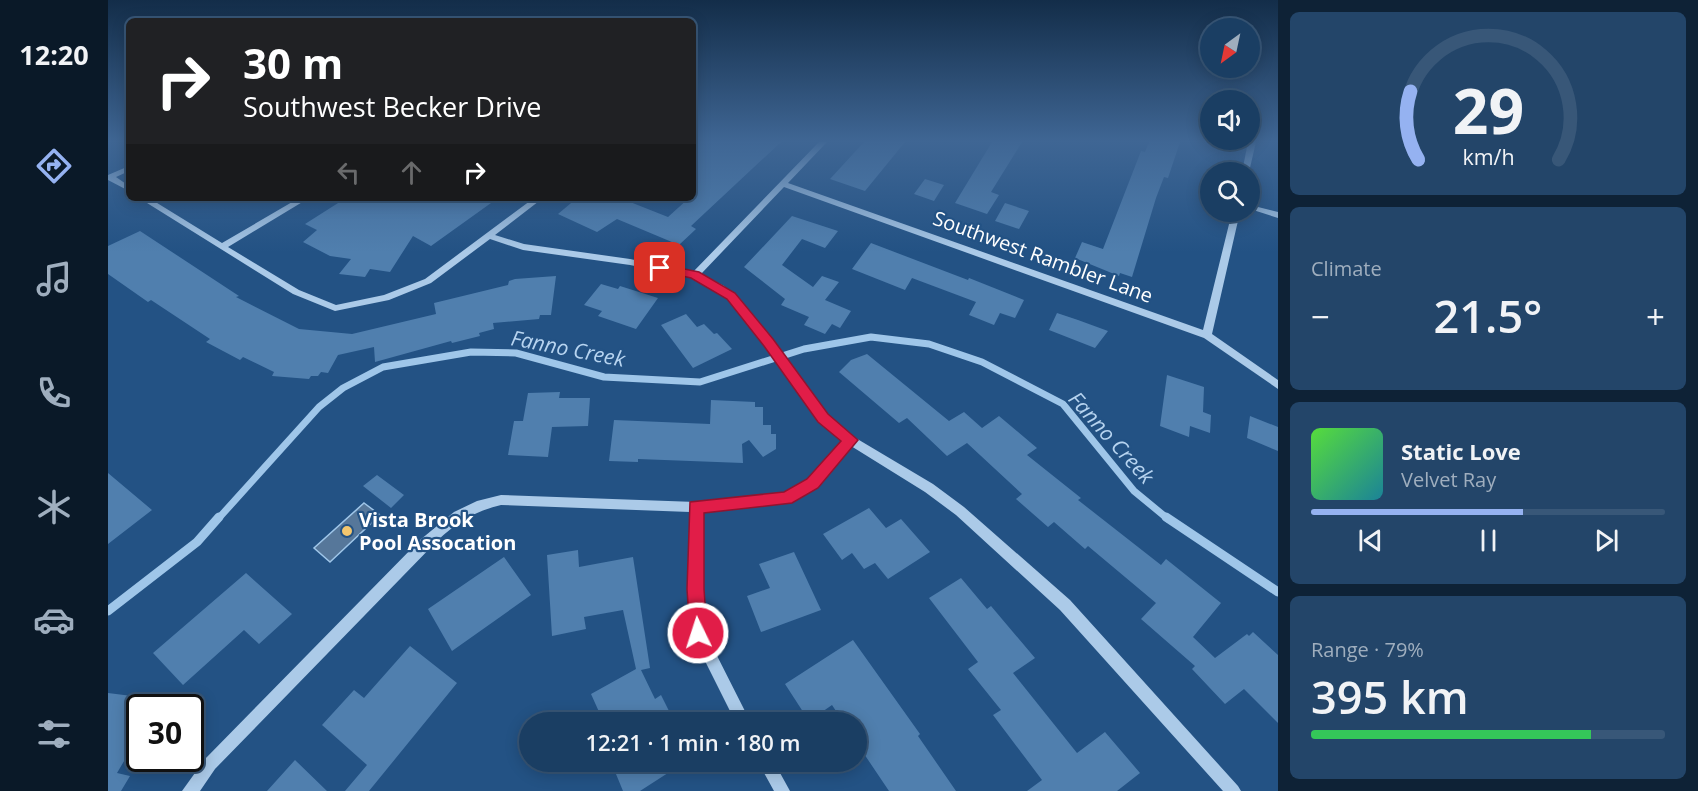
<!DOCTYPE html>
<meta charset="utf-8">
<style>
:root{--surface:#1a3e63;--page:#234569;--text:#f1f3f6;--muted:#9faebe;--line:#385778;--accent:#95b2f1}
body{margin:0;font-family:"Open Sans",sans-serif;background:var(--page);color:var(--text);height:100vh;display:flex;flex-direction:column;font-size:22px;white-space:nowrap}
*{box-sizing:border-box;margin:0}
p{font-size:20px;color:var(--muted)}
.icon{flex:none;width:33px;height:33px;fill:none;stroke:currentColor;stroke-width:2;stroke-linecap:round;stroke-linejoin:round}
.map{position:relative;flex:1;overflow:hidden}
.side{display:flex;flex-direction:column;gap:12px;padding:12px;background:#0e2236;width:420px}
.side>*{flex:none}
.top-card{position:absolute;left:18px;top:18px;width:570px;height:183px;border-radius:9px;box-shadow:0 3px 15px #0003,0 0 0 2px var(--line);background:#202124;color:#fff;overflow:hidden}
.needle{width:39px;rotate:213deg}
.tools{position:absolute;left:1092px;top:18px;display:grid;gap:12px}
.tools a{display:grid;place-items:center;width:60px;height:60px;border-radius:50%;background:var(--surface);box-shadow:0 3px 15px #0003,0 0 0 2px var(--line);font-size:30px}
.speed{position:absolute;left:18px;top:694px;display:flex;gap:12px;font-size:30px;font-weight:700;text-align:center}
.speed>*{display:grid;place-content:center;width:78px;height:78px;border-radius:50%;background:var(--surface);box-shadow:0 3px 15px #0003,0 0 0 2px var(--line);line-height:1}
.speed .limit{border:3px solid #111;border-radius:9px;background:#fff;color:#111}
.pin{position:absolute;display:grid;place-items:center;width:51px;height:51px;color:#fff;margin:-26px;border-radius:12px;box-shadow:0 3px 9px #0006}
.me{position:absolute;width:66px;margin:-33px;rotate:356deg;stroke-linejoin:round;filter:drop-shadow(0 0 4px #0008)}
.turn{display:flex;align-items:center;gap:21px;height:126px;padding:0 18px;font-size:27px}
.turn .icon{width:78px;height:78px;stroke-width:2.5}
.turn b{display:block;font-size:42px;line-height:51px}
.lanes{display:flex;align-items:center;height:57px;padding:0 18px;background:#0003;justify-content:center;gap:30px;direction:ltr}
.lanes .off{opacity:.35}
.big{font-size:45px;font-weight:600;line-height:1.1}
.side .card{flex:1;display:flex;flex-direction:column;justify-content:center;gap:9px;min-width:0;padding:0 21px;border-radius:9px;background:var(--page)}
.side .dial{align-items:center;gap:0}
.dial svg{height:156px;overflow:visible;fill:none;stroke:var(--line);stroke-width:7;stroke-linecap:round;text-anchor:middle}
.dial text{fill:var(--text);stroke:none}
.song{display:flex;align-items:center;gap:18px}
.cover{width:72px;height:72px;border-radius:9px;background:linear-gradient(135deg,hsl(110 70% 55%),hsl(190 70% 35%))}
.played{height:6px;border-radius:3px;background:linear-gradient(90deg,var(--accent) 60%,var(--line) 60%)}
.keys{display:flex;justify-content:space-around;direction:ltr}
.heat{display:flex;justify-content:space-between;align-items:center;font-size:33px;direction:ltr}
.charge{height:9px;border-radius:4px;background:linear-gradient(90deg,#34c759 79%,var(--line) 0)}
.trip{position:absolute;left:411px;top:712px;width:348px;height:60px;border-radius:30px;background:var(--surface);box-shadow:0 3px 15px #0003,0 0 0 2px var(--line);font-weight:600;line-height:60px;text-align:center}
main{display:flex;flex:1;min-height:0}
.tab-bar{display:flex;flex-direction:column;width:108px;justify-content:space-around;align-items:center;background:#0a1928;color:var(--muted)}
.tab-bar .icon{width:42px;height:42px}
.tab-bar .current{color:var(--accent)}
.tab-bar b{font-size:27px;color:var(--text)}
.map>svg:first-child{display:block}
</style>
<main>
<nav class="tab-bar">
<b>12:20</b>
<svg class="icon current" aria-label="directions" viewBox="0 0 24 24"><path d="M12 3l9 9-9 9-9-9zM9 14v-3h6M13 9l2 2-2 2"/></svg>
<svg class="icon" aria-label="music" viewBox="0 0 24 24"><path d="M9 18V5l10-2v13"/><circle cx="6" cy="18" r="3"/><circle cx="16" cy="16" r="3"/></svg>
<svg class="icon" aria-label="phone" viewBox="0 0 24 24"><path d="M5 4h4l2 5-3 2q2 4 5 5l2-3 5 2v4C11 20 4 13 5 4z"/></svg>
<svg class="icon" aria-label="climate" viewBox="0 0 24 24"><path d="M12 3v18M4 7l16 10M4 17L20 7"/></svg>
<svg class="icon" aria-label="car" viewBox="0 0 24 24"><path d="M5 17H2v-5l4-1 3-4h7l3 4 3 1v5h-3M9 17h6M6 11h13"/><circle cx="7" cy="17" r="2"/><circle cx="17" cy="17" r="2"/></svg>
<svg class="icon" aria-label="filters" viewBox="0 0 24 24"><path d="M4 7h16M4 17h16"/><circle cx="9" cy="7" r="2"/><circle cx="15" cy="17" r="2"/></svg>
</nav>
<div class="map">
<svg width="1170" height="791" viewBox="0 0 1170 791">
<rect width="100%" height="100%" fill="#235284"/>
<path fill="#56779a" stroke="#9fc6e9" stroke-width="1.5" d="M256,503L272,515L222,562L206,548Z"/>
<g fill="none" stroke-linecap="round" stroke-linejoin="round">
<path stroke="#9fc6e9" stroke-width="7" d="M110,519L211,407L235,388L275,367L363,352L408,353L496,377L592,382L696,349L763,337L821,344L874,362L955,404L1026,491L1060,519"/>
<path stroke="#9fc6e9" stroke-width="9" d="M1058,517L1170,592
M0,611L89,542L111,517"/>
</g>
<path fill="#507fae" d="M585,142H673L583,226L588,229L571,245L509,219L489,232L450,214L469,198H512L560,217L581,198H585Z
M756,142H797L757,191L722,179Z
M884,142H914L883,192L891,195L879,214L847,203Z
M1041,142H1072L1060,178L1056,177L1048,198L1024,277L1012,273L1011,276L967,258L974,242L995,249L1033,151L1037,152Z
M817,179L836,185L826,201L806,194Z
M238,198H390L323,246L305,236L282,272L262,269L257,277L231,274L243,259L222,256L195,242L209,230L197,224Z
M897,203L921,211L911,229L887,221Z
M684,216L730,231L717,248L694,239L674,265L705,287L714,276L731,282L717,300L743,311L732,328L724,324L717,334L696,325L701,317L673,305L677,299L636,267Z
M32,231L131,296L128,297L191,329L244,334L328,314L326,303L400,285L401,281L407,279L448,276L443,315H432L431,319L385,323L386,329L371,333L372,336L344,343L343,341L267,362L266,347L230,355L220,373L213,372L210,376H203L201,379L164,376L166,372L135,357L132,360L98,342L102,339L43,300L40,302L0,274V246Z
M763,243L860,280L861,278L916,300L907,318L892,313L886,325L861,315L868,302L804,278L797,290L744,269Z
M493,284L510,289L512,286L550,298L528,329L490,316L494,311L476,305Z
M949,313L970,320L1000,331L987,348L941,330Z
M578,314L589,327L596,324L606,334L609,333L624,349L585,368L553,325Z
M759,354L841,421L856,412L874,428L891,416L929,448L919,455L973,498L970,500L1053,565L1058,559L1113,603L1085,637L1107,658L1139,634L1141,636L1145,632L1170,655V723L1136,689L1117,704L1084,669L1087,666L1033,619L1048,603L980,546L977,549L946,522L940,527L908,499L914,494L859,443L839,456L799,418L791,423L731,372L743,360Z
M1059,375L1096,387L1095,412L1103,415L1102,433L1082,426L1081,437L1052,426Z
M452,392L451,398H482L480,426L444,427L440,457L400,455L406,421H415L420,393Z
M603,400L647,402V407H655V425H663V434H668V449L655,457L641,440L634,444L635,463L530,459V462L501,461L506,420L602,424Z
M1142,416L1170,427V451L1139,438Z
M0,473L44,510L0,544Z
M269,475L296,495L283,508L255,486Z
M761,508L778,528L793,519L822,552L780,579L767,563L756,569L744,553L734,560L715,534Z
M470,550L471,567L525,557L542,668L533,670L547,699L553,695L567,723H496L483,694L528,669L515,610L476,617L478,629L444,636L439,555Z
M686,552L713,610L653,632L639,596L662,588L651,564Z
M396,557L423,595L344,651L320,609Z
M138,573L184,614L151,644L136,630L75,685L45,653Z
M853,578L879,609L883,606L927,658L905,673L969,753L997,732L1032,773L1009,791H919L934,780L885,715L893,710L860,669L870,662L821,598Z
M745,640L812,734L810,736L848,791H781L748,742V723H736L724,705L701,721L677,684Z
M302,646L349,683L261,791H237L259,765L214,725L246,690L256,698Z
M0,693L32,697V734L9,773L22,776L13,791H0Z
M187,760L219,791H159Z
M503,762H577L532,791H515Z"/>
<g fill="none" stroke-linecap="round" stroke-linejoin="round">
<path fill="#abcae8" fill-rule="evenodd" d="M711,142H719L680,183L1095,330L1124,212H1132L1104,334L1170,380V389L1096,338L676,187L593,274L616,286L634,303L719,415L746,437L825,484L856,507L962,600L1130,786L1133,791H1115L952,610L848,515L817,492L743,446L708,488L683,502L594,512L593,589L597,632L643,723H628L583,633L581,589L582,512L393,505C368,511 349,522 330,540L107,769L92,791H74L97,759L312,540L346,512L369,501L393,495L588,502L677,493L700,480L735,441L711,421L628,307L610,290L585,278L522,265L415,250L382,239L323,283L281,300L227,311L185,294L31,198H41L114,243L191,198H201L120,247L191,290L228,305L276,295L317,279L426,198H435L387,235L416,244L522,259L585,272Z
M1140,142H1148L1141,172H1134Z
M21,166V171L8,177L21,186V191L0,180V175Z
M1142,205L1170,212V218L1142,209Z
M650,762H666L682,791H666Z"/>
</g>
<linearGradient id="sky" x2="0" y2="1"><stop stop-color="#132d49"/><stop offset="0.56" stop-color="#3f6694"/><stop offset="1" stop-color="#3f6694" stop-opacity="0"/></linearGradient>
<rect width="1170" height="252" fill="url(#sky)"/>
<path fill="#e11d48" stroke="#92132f" stroke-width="1.5" d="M552,264L591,272L627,293L665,339L720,414L750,440L710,488L684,503L596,513V589L599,633L597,639L590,641L584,639L582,633L579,589L582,502L676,492L699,479L733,441L710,422L656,346L619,299L583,278L548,270L546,268Z"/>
<circle fill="#f3c66e" stroke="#235284" stroke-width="2" cx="239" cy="531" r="6"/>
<g text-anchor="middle" stroke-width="4.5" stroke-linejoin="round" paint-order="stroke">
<g font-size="20" fill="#fff" stroke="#235284">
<text transform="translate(935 257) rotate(20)" y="7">Southwest Rambler Lane</text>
</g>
<g font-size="20" font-weight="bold" fill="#fff" stroke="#235284" text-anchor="start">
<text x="251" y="527">Vista Brook<tspan x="251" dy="23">Pool Assocation</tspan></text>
</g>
<g font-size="21" font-style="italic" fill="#b7d4f0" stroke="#235284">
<text transform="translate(460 349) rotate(11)" y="7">Fanno Creek</text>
<text transform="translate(1003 438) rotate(48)" y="7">Fanno Creek</text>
</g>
</g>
</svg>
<div class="tools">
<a><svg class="needle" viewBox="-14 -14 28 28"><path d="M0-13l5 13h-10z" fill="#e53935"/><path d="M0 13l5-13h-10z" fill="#9faebe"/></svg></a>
<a><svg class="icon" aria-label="sound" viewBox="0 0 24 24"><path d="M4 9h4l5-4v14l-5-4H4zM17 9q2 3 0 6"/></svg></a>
<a><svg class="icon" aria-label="search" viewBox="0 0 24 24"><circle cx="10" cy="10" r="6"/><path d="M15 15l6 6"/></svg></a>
</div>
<div class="speed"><div class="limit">30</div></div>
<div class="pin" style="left:552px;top:268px;background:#d93025"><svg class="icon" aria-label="arrive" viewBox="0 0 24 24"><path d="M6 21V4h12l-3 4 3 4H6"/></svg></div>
<svg class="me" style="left:590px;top:633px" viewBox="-20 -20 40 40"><circle r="17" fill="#e11d48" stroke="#fff" stroke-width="3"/><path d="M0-11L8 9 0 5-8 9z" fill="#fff"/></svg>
<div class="trip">12:21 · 1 min · 180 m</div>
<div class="top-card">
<div class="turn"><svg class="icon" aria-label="right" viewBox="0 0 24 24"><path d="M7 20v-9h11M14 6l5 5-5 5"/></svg><div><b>30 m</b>Southwest Becker Drive</div></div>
<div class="lanes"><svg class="icon off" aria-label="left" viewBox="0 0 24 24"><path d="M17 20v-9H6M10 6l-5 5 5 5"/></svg><svg class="icon off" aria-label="ahead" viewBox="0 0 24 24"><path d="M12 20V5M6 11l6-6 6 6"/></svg><svg class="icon" aria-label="right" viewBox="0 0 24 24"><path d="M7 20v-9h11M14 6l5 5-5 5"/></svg></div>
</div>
</div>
<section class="side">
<div class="card dial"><svg viewBox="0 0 100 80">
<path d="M14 69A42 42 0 1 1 86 69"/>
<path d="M14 69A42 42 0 0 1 10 34" stroke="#95b2f1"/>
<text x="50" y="56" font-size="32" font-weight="700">29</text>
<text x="50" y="72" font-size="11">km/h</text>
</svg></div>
<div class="card"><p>Climate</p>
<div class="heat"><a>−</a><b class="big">21.5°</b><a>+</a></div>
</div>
<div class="card">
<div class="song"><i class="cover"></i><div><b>Static Love</b><p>Velvet Ray</p></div></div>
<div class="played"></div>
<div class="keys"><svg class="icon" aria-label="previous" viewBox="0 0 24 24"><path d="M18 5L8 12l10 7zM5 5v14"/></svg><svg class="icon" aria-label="pause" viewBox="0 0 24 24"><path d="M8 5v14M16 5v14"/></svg><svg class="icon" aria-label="next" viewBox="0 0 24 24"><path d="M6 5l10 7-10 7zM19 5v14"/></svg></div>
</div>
<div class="card"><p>Range · 79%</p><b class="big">395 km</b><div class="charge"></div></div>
</section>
</main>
